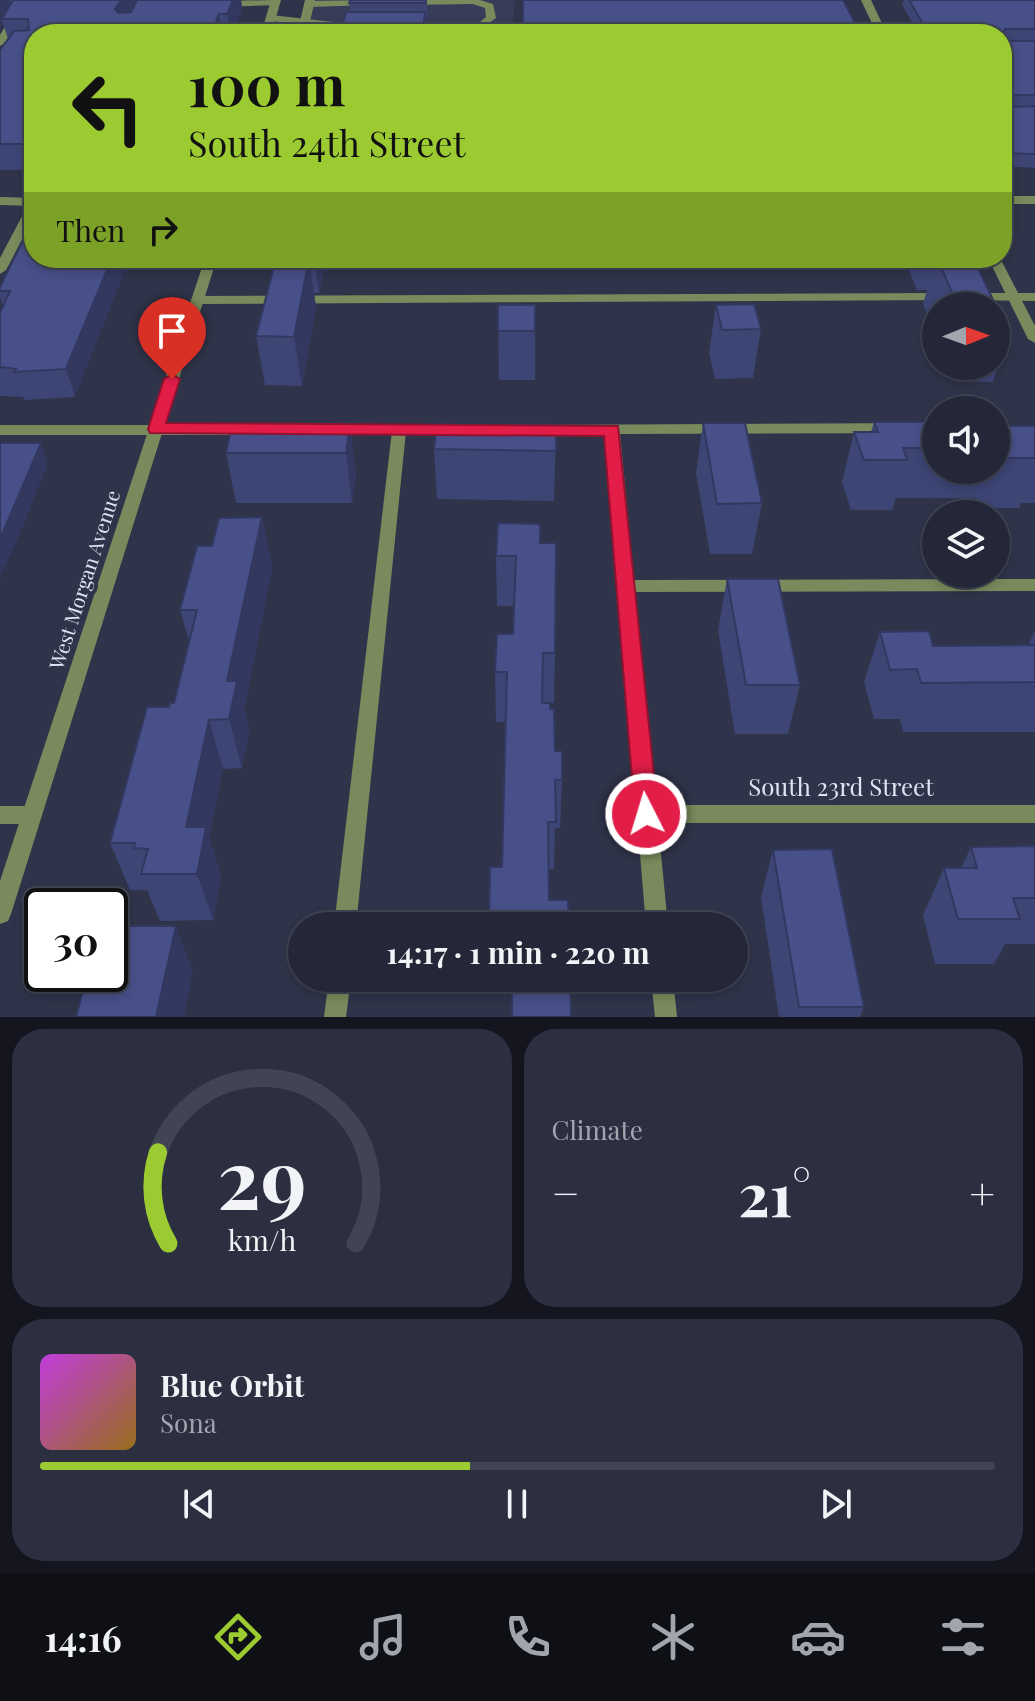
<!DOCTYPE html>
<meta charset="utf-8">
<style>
:root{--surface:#242738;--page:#2c2f40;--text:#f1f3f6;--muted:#a3a5ae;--line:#414453;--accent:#9cca31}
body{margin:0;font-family:"Playfair Display",serif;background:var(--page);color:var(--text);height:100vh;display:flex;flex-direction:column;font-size:30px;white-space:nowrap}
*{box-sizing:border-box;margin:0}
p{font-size:26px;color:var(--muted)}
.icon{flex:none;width:44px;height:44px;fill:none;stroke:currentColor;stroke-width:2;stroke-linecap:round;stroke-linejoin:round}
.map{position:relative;height:1017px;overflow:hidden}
.details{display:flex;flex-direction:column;gap:12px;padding:12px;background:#14151f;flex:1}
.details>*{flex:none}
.banner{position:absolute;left:24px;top:24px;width:988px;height:244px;border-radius:32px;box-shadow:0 4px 12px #0003,0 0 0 2px var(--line);background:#9cca31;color:#111;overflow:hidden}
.needle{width:52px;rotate:89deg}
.buttons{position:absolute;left:922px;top:292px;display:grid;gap:16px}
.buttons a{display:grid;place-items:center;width:88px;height:88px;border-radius:50%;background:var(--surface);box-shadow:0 4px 12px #0003,0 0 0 2px var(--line);font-size:40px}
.speed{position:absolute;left:24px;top:888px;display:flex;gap:16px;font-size:40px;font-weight:700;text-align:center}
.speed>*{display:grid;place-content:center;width:104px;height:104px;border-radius:50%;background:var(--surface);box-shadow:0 4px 12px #0003,0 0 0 2px var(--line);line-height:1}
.speed .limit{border:4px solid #111;border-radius:12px;background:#fff;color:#111}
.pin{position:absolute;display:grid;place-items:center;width:68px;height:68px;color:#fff;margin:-82px -34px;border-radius:50% 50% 50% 0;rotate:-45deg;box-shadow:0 0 8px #0007}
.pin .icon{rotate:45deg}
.me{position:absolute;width:88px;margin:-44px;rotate:355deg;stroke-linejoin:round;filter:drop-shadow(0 0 6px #0008)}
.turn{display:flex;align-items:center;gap:28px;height:168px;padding:0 32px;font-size:36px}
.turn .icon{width:104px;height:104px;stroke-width:2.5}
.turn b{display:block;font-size:56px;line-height:68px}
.then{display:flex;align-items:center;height:76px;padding:0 32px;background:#0003;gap:16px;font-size:30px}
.big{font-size:60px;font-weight:700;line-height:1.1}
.details .tile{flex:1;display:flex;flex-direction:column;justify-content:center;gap:12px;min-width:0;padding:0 28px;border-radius:32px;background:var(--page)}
.details .dial{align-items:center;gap:0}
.dial svg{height:208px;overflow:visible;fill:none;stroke:var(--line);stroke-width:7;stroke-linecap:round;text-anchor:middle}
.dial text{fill:var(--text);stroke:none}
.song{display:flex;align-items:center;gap:24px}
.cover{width:96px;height:96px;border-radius:12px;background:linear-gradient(135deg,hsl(290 70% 55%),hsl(40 70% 35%))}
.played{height:8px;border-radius:4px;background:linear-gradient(90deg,var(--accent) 45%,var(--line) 45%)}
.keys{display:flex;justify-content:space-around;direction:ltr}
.heat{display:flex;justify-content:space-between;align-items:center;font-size:44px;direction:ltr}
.details .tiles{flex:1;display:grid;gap:12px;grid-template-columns:1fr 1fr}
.tile:last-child{grid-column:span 2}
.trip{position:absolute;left:288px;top:912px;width:460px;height:80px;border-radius:40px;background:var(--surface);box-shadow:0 4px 12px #0003,0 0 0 2px var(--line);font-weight:700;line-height:80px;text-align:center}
.dock{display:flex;height:128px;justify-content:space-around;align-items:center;background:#0e1016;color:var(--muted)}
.dock .icon{width:56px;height:56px}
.dock .current{color:var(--accent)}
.dock b{font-size:36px;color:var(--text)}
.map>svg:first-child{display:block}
</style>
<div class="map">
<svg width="1035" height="1017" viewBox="0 0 1035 1017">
<rect width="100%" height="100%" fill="#30344a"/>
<path fill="#373c58" d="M310,0H515L512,34H302Z"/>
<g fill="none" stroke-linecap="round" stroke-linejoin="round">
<path fill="#798b5d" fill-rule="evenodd" d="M0,0L29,1L5,43L0,46V35L18,4H0Z
M275,0L280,3L278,5L221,7L216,4L221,1Z
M368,0L373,3L371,5L309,7L304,4L309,1Z
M404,0H480L493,4L496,18L482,28H404L399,25L401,23L480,22L486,17L485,8L473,4L407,5L402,2Z
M271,15L333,22H365L370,25C351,35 290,24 268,20V16Z
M34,201V217L6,270L0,274V258L28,205Z
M944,293L951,297L949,300L197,304L190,300L197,296Z
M971,293H1035V301L966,300V294Z
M399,426L406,431L356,926H334L392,431Z
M1035,579V591L625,592L619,590L616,586L619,582L625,580Z
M329,978H351L346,1017H324Z"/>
<path fill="#798b5d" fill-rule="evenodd" d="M861,0H871L887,34H877Z
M1002,196H1035V204H1002Z
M0,197L34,198V206L0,205Z
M988,258H1000L1035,326V343L1028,339Z
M936,423V433L620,434L656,805H1035V823H658L668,926H646L605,434L534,435L527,430L534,425Z
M0,425H250L257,430L250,435H0Z
M330,425L458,426L465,431L458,436L325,433L323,430L325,427Z
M0,806H32L39,809L42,815L39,821L32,824H0Z
M651,978H673L677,1017H655Z"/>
<path fill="#798b5d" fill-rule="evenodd" d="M271,0H281L271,34H261Z
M305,0H315L307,34H297Z
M205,258H217L11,914L8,921L0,924V881Z"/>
</g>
<path fill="#3d4575" d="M0,0H11V2L13,0H241L242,9L232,34H34V170H0V50L8,39L3,23L0,29Z
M427,0V19L350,12L349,3Z
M904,0H1035V168L1002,166V34H919L902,5Z
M34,218L75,397L24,400L23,397L0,396V313L3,306L0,297V287Z
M282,258H326L319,293H314L316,307L302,386L265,385L256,336Z
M904,258H973L1009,333L993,382L955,381L948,366H996V306H936V336L923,304L927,290H917Z
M498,305L535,331V380H499Z
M716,305L761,329L753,378L715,379L709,353Z
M874,422H936V470H996V422L1002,426H1035V503H1021L1019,508H979L975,498H896L892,510H851L842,482L854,432H871Z
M703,423L762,503L752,554H710L696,473Z
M350,425L356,475L352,503H236L226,453Z
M556,425L554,501L437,499L434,449Z
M262,517L272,567L244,710L249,731L242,768L223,769L209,838L221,875L213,920L160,921L147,890H130L110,843L169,707L174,703L189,641L180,610L212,546Z
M540,543L555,653L554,703H542L562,780L560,828H555L554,869H549V900L569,926H489L490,867H502L505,722H496L495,672L513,634L514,606H497L496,556Z
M727,579L800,685L788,734H735L718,630Z
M1035,630V732H903L900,719H874L864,682L880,632L933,646H1028Z
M1035,845V944H1005L994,964H935L923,915L944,868H961L971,847L1034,846Z
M773,850L864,1007L860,1017H779L761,897Z"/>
<path fill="#32385f" d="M0,0H11L13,7L2,19L3,23L0,29Z
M121,0H139L120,33L115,9Z
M233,0H241L242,9L232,34H231L227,14Z
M425,12V34H423Z
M219,14L222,34H211Z
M112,258H130L75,397L66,369Z
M314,258H326L319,293Z
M309,259L316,307L302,386L294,337Z
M350,425L356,475L352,503L346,453Z
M41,443L48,463L19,536L0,577V539Z
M262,517L272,567L244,710L249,731L242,768L229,719L227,681Z
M209,720L223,769L209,838L221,875L213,920L197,874L186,827Z
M176,926L193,971L184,1017H156Z"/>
<path fill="#475088" stroke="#32385f" stroke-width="2" d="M13,0H121L115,9L118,13L131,12L137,0H233L227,14H219L211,34H34V144H0V50L14,31L29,30L28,19H2Z
M350,0H426V3H349Z
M523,0H843L861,34H523Z
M909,0H1035V29H1005L1002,38L1005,41H1035V95H1006L1003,98L1006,107L1035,106V154L1002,153V34H929Z
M346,12H425L423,34H340Z
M34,218V258H112L66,369L14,372L16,369L0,367V313L10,291H0V287Z
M937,258H973L1009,333H996V306H958Z
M276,259H309L294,337L256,336Z
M754,304L761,329L722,330L716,305Z
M498,305H535V331H498Z
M874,422H936V448H903L907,460H864L854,432H878Z
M996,422H1000L1002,426H1035V458H997Z
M703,423H745L762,503L717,504Z
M437,424L556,425V451L434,449Z
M232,425H350L346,453H226Z
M0,443H41L0,539Z
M262,517L227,681H237L229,719L209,720L186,827H206L197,874H141L148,849L134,848L135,843H110L147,707H169L170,703H174L197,610H180L197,546H212L219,518Z
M498,523L540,524V543H556L555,653H543L542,703H550V709H554L555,751H562V780H555L556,822H548L549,900H568L569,926H512L513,920H489L490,867H502L507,672H495L497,634H513L516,556H496Z
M727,579H778L800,685H746Z
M929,631L933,646L1035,645V682L921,683L917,669L890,670L880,632Z
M1035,846V898H1013L1020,919H958L944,868H977L971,847Z
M832,849L864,1007H799L773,850Z
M121,926H176L156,1017H76L86,979H107L108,974H110V968Z
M512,978H570L571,1017H512Z"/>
<path fill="#e11d48" stroke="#92132f" stroke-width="2" d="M172,374L180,379L166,423L618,426L658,814L654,821L646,824L638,821L635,814L604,436L150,433L148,429L164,379Z"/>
<g text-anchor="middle" stroke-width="8" stroke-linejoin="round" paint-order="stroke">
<g font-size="20" fill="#e0e3f2" stroke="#30344a">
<text transform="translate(85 580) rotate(-72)" y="7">West Morgan Avenue</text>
</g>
<g font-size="24" fill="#e0e3f2" stroke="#30344a">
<text x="841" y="796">South 23rd Street</text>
</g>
</g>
</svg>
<div class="buttons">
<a><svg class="needle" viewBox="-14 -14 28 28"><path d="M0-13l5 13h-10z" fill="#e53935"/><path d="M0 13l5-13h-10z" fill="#a3a5ae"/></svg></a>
<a><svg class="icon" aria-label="sound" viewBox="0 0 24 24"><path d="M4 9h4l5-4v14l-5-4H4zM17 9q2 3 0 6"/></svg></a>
<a><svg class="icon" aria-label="layers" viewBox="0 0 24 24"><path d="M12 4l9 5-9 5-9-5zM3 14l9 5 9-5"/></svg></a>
</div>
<div class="speed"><div class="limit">30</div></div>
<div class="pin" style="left:172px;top:379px;background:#d93025"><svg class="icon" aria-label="arrive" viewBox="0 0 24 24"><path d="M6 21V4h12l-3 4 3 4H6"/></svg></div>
<svg class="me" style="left:646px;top:814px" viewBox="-20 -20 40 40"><circle r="17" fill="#e11d48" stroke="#fff" stroke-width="3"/><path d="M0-11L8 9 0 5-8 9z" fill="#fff"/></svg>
<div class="trip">14:17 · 1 min · 220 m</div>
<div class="banner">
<div class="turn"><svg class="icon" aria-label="left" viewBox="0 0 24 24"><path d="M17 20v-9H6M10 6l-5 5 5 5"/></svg><div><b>100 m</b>South 24th Street</div></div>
<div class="then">Then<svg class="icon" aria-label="right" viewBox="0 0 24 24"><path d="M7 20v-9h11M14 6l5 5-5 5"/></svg></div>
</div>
</div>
<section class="details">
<div class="tiles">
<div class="tile dial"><svg viewBox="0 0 100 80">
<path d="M14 69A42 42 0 1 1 86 69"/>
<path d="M14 69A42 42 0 0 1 10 34" stroke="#9cca31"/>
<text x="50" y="56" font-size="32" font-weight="700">29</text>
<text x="50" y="72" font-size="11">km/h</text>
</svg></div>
<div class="tile"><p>Climate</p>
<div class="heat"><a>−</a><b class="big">21°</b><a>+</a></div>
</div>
<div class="tile">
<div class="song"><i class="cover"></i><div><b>Blue Orbit</b><p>Sona</p></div></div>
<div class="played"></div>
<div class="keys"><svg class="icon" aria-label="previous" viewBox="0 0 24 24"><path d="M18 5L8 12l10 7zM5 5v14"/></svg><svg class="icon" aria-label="pause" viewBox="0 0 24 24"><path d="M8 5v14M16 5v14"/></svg><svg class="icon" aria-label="next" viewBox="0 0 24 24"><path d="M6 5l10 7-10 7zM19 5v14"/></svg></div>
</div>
</div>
</section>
<nav class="dock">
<b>14:16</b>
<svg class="icon current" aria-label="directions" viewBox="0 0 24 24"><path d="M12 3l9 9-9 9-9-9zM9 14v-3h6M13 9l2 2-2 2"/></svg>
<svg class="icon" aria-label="music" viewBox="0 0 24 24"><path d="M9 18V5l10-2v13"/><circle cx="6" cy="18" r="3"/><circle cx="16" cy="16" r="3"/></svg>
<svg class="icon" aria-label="phone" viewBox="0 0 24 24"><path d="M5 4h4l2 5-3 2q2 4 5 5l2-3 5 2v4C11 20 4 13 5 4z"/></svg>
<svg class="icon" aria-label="climate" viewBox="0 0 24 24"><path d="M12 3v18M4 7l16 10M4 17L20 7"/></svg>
<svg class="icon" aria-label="car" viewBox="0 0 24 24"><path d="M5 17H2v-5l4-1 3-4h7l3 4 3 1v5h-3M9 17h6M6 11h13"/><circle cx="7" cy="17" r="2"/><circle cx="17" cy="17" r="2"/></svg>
<svg class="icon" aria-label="filters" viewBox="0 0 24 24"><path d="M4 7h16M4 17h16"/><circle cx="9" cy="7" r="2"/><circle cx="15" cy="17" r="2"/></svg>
</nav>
